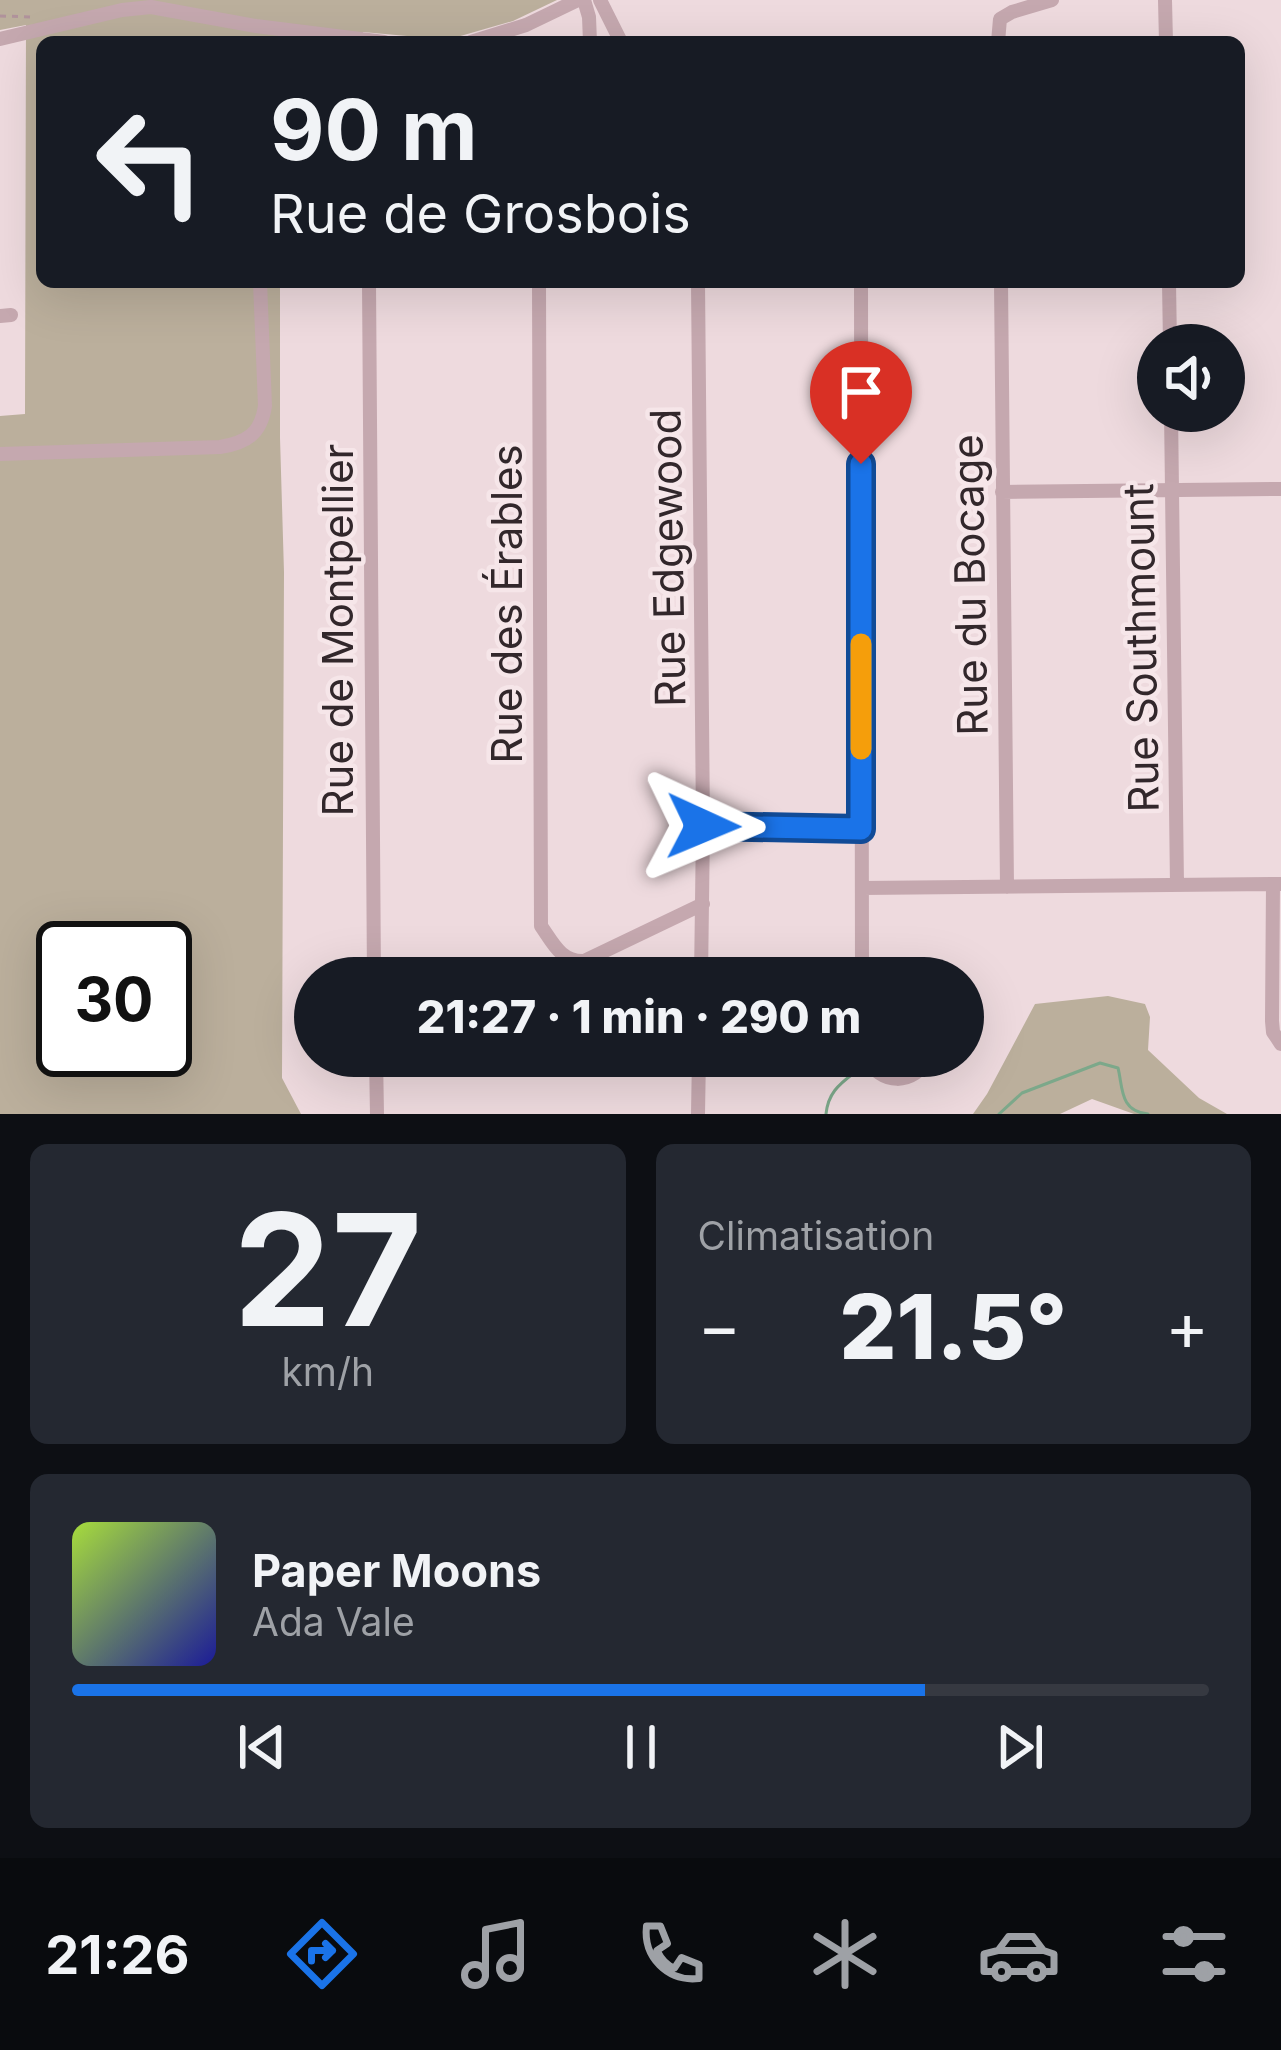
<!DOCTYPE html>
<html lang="fr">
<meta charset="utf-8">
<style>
:root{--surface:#171b24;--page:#242831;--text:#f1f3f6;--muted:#9ea1a6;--line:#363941;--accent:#1a73e8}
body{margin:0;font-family:Inter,sans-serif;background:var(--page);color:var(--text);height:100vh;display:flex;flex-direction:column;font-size:45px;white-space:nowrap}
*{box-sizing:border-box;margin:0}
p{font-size:39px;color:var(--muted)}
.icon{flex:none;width:66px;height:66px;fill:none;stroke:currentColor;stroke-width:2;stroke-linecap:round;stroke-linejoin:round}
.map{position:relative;height:1114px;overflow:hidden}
.side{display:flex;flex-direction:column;gap:30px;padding:30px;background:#0d0f14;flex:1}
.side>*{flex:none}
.banner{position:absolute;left:36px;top:36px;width:1209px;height:252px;border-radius:18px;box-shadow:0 12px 48px #0002;background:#171b24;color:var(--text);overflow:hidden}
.controls{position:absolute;left:1137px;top:324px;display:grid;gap:24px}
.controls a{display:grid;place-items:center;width:108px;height:108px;border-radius:50%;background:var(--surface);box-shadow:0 12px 48px #0002;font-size:60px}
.speed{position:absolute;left:36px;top:921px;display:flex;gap:24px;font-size:60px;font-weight:700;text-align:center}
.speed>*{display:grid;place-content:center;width:156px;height:156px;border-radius:50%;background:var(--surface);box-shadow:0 12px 48px #0002;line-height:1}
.speed .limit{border:6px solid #111;border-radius:18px;background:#fff;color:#111}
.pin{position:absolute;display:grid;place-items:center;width:102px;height:102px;color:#fff;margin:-123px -51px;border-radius:50% 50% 50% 0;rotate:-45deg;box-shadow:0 0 12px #0007}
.pin .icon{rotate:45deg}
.me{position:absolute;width:132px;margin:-66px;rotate:91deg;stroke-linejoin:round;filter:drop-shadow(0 0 9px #0008)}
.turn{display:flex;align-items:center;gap:42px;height:252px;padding:0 36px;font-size:54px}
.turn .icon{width:156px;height:156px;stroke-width:2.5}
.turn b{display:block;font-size:84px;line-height:102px}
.big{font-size:90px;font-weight:800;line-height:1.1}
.side .card{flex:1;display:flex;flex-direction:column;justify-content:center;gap:18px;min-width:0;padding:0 42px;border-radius:18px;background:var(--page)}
.side .dial{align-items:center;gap:0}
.dial b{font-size:156px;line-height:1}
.song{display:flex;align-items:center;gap:36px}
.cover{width:144px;height:144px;border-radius:18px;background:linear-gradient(135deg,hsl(80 70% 55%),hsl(240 70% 35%))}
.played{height:12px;border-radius:6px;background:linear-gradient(90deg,var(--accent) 75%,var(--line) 75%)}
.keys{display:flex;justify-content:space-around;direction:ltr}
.heat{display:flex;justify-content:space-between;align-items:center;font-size:66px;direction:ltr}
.side .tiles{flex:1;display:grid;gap:30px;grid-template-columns:1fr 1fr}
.card:last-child{grid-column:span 2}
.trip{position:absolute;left:294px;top:957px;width:690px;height:120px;border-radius:60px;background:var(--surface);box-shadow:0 12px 48px #0002;font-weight:800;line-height:120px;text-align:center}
.dock{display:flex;height:192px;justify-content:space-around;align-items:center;background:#090b0e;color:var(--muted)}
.dock .icon{width:84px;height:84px}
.dock .active{color:var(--accent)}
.dock b{font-size:54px;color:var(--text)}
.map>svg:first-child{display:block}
</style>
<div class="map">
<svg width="1281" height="1114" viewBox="0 0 1281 1114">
<rect width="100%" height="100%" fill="#eedade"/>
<path fill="#bbaf9c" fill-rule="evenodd" d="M0,0H557L513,21L457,37L429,38L363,32L358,42H42V282H280V438L284,572L282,1078L301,1114H0V416L25,414L26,25L0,30ZM63,948H165V1050H63Z
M1108,996L1145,1004L1150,1017L1148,1050L1199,1098L1227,1114H1134L1092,1099L1060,1114H973L987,1094L1035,1004Z"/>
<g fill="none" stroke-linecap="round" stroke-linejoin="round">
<path stroke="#7ca88a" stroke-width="3" d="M826,1114C828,1094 838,1085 854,1073
M999,1114L1022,1093L1100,1063L1118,1068C1123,1087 1119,1111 1148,1114"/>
<path stroke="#b0929b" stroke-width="3" stroke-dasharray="6 6" stroke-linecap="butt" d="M0,16L34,17"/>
<path stroke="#c5a8af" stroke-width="14" d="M584,0L589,17L590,42
M600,0L621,42
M1165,0L1166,42
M0,39L122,10L151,7L256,26L384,42
M471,42L526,25L578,0
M998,42L1000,19L1012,12L1052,0
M369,282L374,978
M539,282L541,926C553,943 561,962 584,961L703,904
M698,282L703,826L701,978
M861,282L862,978
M1001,282L1007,887
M1169,282L1170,345
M0,316L11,315
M1171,411L1177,885
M0,454L220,447C246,443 261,434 265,406L260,282
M1002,492L1281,489
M703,826L861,829
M1273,884L1272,1021L1273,1032L1281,1044
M862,888L1281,884
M376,1056L377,1114
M865,1056C880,1086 914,1087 930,1056
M698,1114L699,1056"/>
</g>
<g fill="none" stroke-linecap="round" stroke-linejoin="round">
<g stroke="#114b97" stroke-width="30">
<path id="route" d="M703,826L861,829V464"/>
</g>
<use href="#route" stroke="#1a73e8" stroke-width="21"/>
<path stroke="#f59e0b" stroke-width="21" d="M861,644V749"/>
</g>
<g text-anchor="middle" stroke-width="9" stroke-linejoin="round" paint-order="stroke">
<g font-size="42" fill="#32272b" stroke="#f6e6e9">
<text transform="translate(668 558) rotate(-91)" y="15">Rue Edgewood</text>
<text transform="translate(970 585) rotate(-91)" y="15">Rue du Bocage</text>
<text transform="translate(507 604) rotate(-90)" y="15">Rue des Érables</text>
<text transform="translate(338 630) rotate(-90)" y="15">Rue de Montpellier</text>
<text transform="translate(1141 648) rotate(-91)" y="15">Rue Southmount</text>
</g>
</g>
</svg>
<div class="controls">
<a><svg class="icon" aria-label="sound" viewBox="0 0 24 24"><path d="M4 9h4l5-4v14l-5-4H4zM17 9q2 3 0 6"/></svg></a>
</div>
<div class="speed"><div class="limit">30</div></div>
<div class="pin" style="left:861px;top:464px;background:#d93025"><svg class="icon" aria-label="arrive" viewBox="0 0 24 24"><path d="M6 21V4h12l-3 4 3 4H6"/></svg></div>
<svg class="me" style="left:703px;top:826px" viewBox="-20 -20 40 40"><path d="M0-17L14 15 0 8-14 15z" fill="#1a73e8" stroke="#fff" stroke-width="4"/></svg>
<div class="trip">21:27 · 1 min · 290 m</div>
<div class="banner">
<div class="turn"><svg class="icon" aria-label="left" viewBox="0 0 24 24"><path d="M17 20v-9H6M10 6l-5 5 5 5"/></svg><div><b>90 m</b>Rue de Grosbois</div></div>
</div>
</div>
<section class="side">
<div class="tiles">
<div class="card dial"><b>27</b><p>km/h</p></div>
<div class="card"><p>Climatisation</p>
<div class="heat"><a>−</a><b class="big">21.5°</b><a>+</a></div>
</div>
<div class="card">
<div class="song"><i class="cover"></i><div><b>Paper Moons</b><p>Ada Vale</p></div></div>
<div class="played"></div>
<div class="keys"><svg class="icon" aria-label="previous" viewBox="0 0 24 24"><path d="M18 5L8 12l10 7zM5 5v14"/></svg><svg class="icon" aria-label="pause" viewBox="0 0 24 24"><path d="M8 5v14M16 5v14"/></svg><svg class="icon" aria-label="next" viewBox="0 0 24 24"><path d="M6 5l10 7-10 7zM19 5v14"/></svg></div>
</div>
</div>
</section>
<nav class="dock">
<b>21:26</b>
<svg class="icon active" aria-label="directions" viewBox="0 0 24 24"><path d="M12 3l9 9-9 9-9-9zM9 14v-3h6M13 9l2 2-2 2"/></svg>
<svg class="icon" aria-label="music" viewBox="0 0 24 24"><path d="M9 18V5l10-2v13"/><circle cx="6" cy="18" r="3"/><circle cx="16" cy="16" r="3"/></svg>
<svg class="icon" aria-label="phone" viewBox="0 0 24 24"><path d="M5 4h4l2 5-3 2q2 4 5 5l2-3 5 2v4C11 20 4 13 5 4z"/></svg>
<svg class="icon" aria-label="climate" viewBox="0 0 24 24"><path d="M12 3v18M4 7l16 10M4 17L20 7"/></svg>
<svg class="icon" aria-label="car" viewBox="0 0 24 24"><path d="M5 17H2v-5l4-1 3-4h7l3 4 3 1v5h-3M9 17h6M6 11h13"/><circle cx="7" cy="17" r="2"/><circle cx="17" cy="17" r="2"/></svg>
<svg class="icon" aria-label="filters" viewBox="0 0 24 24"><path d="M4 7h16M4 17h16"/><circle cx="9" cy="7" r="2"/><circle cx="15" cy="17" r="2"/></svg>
</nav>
